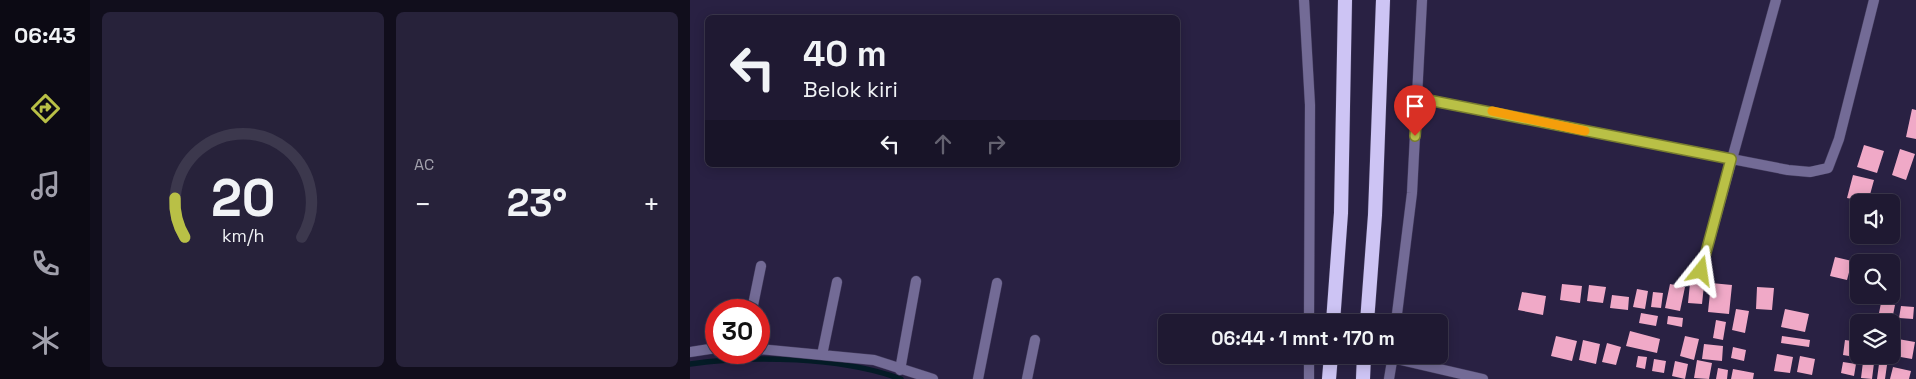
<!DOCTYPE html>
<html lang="id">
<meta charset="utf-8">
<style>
:root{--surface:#1f1932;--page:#27223a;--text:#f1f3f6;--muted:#a1a0ac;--line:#3c384d;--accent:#b9c046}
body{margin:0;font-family:"Space Grotesk",sans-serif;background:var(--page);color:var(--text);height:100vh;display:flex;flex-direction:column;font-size:19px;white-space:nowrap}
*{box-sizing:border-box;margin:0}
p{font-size:16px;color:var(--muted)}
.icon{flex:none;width:28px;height:28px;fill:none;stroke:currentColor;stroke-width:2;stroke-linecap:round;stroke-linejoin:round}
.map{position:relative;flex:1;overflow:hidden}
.panel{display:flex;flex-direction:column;gap:12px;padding:12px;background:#110e1c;width:600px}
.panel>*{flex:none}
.banner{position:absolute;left:15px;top:15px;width:475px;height:152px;border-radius:8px;box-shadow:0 2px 12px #0003,0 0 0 1px var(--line);background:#1f1932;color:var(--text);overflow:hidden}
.fabs{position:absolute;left:1160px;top:194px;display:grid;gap:10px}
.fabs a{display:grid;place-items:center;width:50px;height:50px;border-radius:8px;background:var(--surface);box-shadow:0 2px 12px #0003,0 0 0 1px var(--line);font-size:25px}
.speed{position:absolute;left:15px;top:299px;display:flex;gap:10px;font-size:25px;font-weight:700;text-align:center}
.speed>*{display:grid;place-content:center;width:65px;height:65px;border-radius:50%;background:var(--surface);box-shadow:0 2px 12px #0003,0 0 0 1px var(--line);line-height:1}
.speed .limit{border:8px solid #d22;background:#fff;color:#111}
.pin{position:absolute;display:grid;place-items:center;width:42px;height:42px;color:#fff;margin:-51px -21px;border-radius:50% 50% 50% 0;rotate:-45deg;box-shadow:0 0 5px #0007}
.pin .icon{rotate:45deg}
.me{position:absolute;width:55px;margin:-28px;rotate:15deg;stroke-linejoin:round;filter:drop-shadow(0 0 4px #0008)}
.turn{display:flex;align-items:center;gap:18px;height:105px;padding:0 15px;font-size:22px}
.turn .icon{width:65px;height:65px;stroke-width:2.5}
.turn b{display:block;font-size:35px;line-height:42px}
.lanes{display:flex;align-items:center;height:48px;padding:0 15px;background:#0003;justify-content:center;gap:25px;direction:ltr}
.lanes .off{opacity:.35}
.big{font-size:38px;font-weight:600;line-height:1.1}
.panel .tile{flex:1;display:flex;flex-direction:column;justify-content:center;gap:8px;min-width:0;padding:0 18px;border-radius:8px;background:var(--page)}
.panel .dial{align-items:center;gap:0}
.dial svg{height:130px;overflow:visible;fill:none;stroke:var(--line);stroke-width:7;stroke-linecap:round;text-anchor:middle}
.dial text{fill:var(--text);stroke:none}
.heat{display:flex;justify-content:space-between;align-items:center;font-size:28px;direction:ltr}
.panel .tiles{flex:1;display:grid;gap:12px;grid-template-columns:repeat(2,1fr)}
.trip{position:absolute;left:468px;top:314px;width:290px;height:50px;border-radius:8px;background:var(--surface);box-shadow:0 2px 12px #0003,0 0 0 1px var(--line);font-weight:600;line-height:50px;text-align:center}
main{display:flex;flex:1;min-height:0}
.tabs{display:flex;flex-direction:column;width:90px;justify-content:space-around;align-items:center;background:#0c0a14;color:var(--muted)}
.tabs .icon{width:35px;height:35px}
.tabs .selected{color:var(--accent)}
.tabs b{font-size:22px;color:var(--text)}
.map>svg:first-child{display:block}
</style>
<main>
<nav class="tabs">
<b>06:43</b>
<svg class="icon selected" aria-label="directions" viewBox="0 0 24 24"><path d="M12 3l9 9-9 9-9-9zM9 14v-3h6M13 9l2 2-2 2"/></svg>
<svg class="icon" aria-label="music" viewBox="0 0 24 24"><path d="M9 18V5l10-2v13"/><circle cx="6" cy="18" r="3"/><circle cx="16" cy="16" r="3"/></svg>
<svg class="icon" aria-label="phone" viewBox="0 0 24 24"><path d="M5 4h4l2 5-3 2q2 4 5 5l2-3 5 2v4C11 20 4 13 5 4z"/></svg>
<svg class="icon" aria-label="climate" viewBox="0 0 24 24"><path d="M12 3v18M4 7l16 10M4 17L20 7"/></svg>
</nav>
<section class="panel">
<div class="tiles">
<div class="tile dial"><svg viewBox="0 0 100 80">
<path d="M14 69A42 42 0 1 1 86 69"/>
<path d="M14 69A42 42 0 0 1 8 45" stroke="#b9c046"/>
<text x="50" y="56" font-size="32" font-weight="700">20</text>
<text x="50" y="72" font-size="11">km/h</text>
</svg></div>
<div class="tile"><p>AC</p>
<div class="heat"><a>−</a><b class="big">23°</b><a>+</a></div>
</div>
</div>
</section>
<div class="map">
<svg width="1226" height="379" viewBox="0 0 1226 379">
<rect width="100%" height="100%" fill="#292143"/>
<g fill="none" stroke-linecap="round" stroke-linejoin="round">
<path stroke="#041b26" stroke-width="5.5" d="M0,364C62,355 152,357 211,379"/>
</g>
<path fill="#f0a9c7" d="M1222,109L1226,110V139L1216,137Z
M1174,145L1194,151L1187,173L1167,167Z
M1210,149L1225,154L1216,180L1202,175Z
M1163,175L1184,180L1178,202L1157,198Z
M1145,257L1162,261L1157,280L1140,276Z
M1201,269L1208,271L1202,295H1201Z
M1000,283L1014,285L1012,304L998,303Z
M1021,283L1042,285L1039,314L1018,312Z
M872,284L892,286L890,303L870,300Z
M980,284L995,287L990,311L975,308Z
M899,285L916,287L913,303L897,301Z
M1067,287L1084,288L1082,310L1066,309Z
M947,289L958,291L955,309L943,307Z
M832,292L856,296L853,315L828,310Z
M963,292L973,293L971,308L961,307Z
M922,295L939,297L938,310L920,308Z
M1191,303L1205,305L1203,315L1189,313Z
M1211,306L1224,307L1223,319L1209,318Z
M1046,309L1059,311L1055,333L1042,330Z
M1095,309L1119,314L1115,332L1091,327Z
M951,313L968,316L966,326L949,323Z
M978,316L993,318L992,327L977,324Z
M1026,320L1036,322L1033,340L1023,338Z
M940,331L970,339L967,353L936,346Z
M866,336L887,341L882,361L861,356Z
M995,336L1009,339L1004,360L990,356Z
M1092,336L1120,340L1119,347L1091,343Z
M1208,339L1225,342L1222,359L1205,356Z
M893,340L910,344L906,364L889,360Z
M1155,340L1169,342V355H1171V358L1153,355Z
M917,343L931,347L926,365L912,362Z
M1014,344L1033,346L1032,361L1012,359Z
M1043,347L1056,350L1054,361L1041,358Z
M1087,354L1103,357L1100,373L1084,371Z
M948,356L957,357L955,369L946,367Z
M1110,356L1125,359L1122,375L1107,372Z
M964,359L976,361L974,373L962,371Z
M1007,360L1022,363L1019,379L1004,378Z
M985,361L998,364L995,379L982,376Z
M1153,362L1166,364L1164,376L1151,373Z
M1173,362L1184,363L1182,379L1171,378Z
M1189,364L1197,365L1195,379H1187Z
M1203,367L1221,371L1219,379H1200Z
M1028,368L1038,370L1037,379H1026Z
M1043,369L1064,373L1063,379H1041Z"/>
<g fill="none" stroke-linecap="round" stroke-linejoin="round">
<g stroke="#433c5d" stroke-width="11">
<path id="minor" d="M728,98L1098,170L1120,172L1138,168L1149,139L1184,0
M1011,271L1086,0
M62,310L71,266
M69,349L184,360L243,379
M0,352L26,348
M132,355L147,282
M702,358L793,379
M210,370L226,281
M288,379L307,283
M337,379L345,340"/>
</g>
<g stroke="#433c5d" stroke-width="11">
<path id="tertiary" d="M614,0L620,105L619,322
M706,322L722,193L732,0
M619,379V355
M699,379L703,355"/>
</g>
<g stroke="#433c5d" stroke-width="15">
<path id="trunk" d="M643,322L651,213L655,0
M677,322L685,215L693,0
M639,379L641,355
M673,379L674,355"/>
</g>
<use href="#minor" stroke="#736b96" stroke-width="10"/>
<use href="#tertiary" stroke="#736b96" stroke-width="10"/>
<use href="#trunk" stroke="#cdc4f4" stroke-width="14"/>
</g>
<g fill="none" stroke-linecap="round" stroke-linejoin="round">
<g stroke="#787d2e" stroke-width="12">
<path id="route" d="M725,136L728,98L1041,159L1011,271"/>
</g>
<use href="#route" stroke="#b9c046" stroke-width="9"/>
<path stroke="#f59e0b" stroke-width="9" d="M802,111L895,131"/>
</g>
</svg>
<div class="fabs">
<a><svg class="icon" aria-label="sound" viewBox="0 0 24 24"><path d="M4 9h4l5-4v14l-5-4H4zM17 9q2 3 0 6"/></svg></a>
<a><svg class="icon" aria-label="search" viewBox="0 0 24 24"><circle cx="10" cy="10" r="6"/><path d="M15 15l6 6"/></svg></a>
<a><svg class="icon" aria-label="layers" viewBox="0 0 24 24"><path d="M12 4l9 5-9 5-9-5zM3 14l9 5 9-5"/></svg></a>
</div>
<div class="speed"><div class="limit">30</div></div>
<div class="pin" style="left:725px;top:136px;background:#d93025"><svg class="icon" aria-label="arrive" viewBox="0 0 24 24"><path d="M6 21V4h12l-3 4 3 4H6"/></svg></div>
<svg class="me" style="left:1011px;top:271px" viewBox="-20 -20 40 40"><path d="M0-17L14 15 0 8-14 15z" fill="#b9c046" stroke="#fff" stroke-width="4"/></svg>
<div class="trip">06:44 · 1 mnt · 170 m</div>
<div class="banner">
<div class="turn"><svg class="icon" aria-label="left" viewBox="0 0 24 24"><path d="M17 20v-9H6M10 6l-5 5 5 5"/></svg><div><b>40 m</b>Belok kiri</div></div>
<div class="lanes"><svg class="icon" aria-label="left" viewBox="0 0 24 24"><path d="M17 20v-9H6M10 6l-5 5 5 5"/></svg><svg class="icon off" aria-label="ahead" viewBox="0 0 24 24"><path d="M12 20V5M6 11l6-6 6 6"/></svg><svg class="icon off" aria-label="right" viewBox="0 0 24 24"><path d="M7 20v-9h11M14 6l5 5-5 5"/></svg></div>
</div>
</div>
</main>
